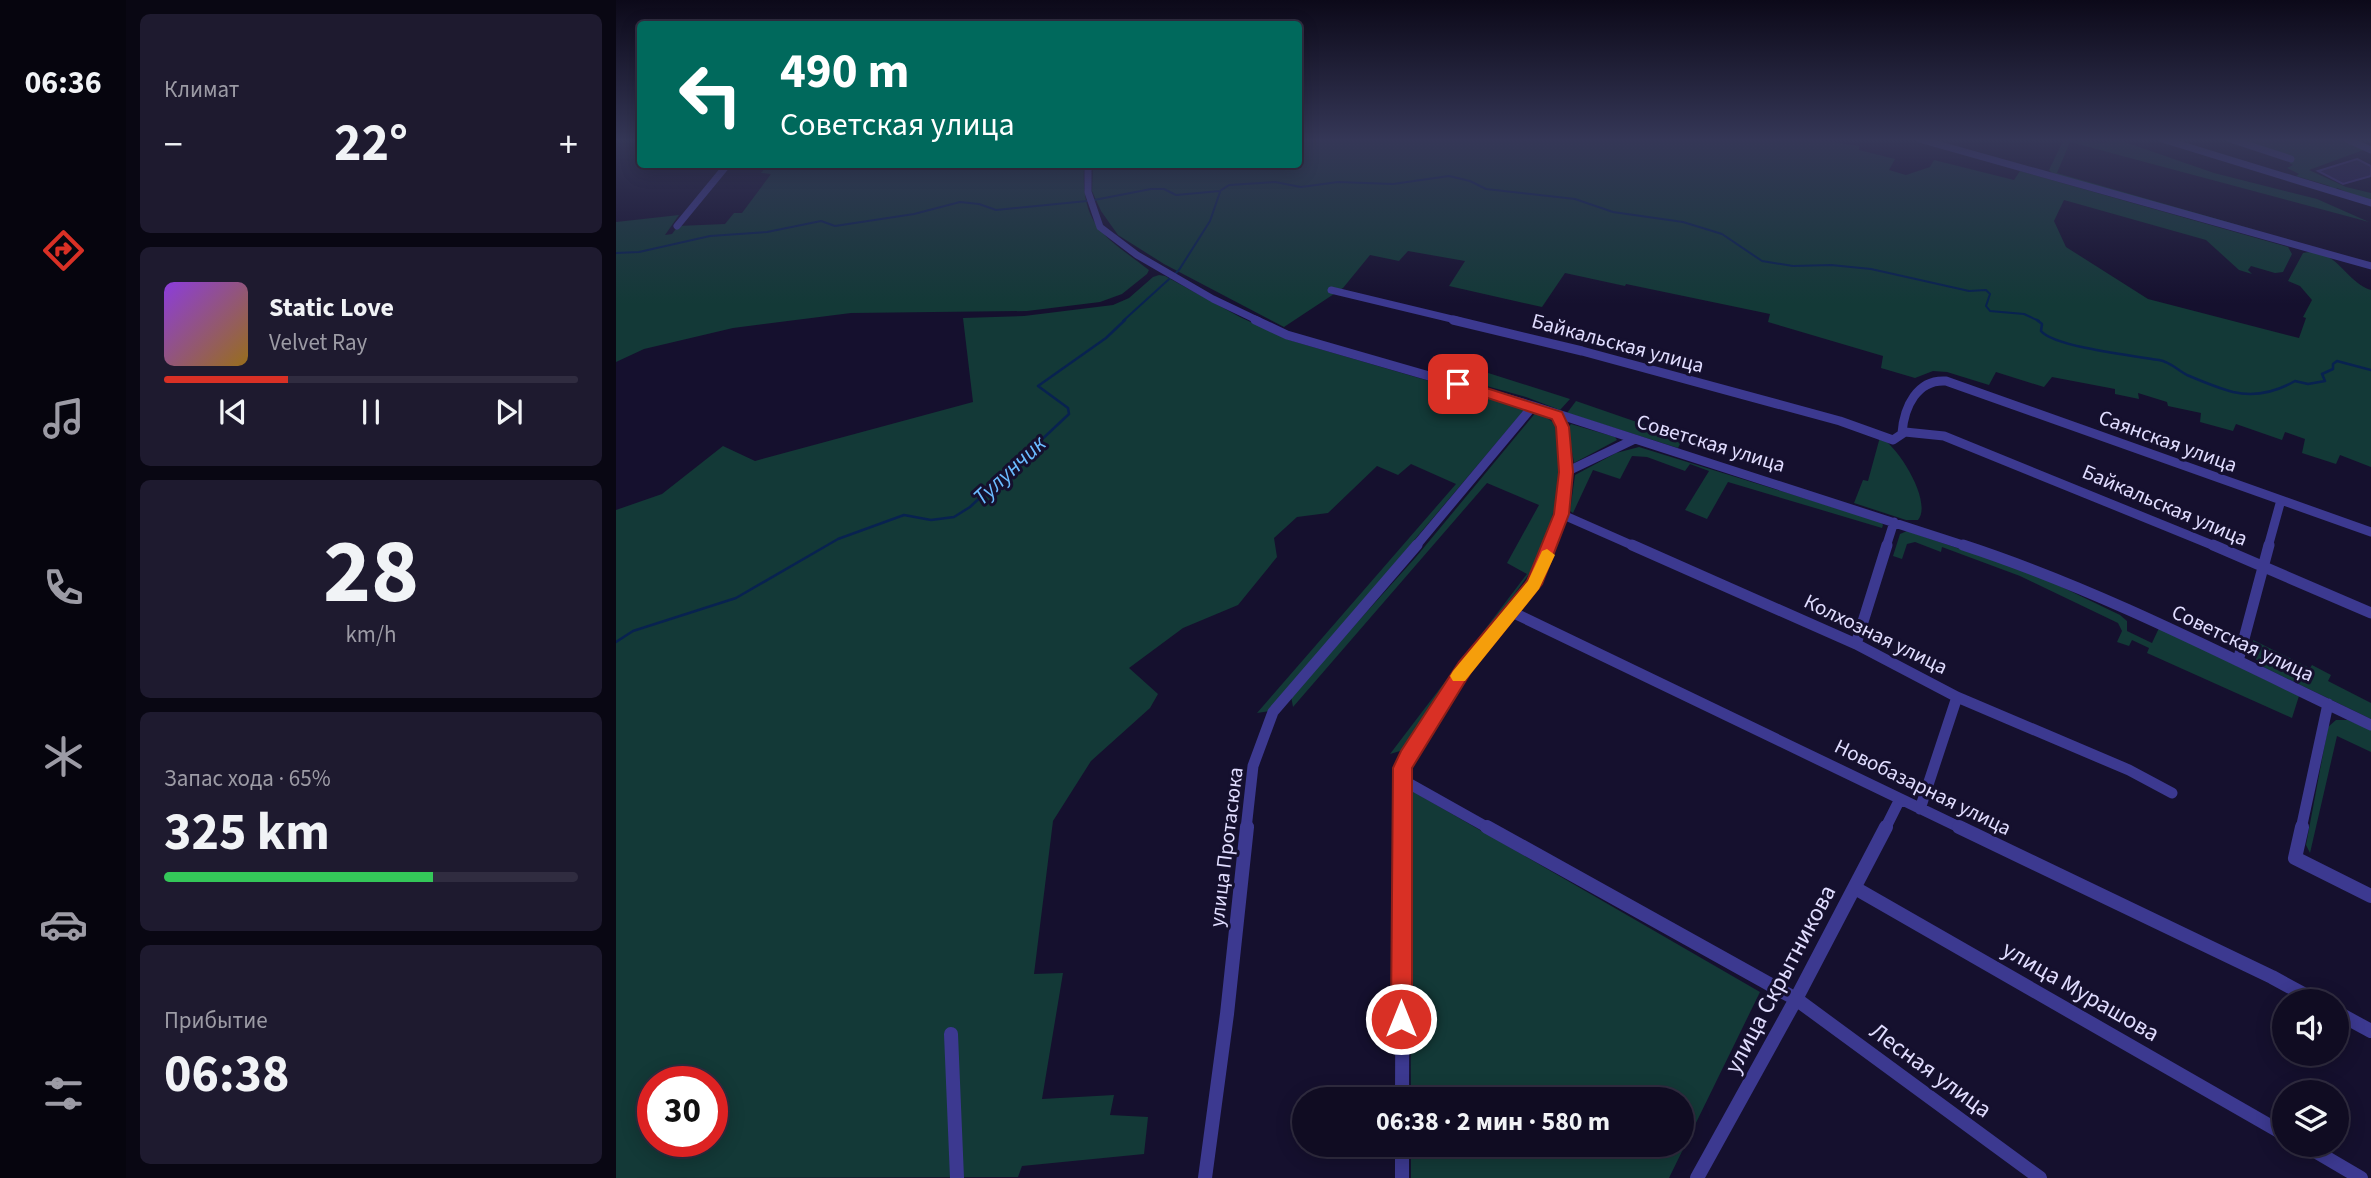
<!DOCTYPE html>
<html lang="ru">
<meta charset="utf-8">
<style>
:root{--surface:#100c22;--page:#1e1a2f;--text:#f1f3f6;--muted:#9c9ba5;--line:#302c40;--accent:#d93025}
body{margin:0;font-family:"Source Sans 3",sans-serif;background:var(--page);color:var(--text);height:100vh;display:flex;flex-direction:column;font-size:26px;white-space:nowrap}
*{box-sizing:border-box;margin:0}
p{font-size:23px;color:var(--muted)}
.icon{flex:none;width:38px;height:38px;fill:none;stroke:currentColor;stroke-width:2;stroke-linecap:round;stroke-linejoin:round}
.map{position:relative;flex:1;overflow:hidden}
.drawer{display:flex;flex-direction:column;gap:14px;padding:14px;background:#090713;width:490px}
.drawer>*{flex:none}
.top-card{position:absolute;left:21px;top:21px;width:665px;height:147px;border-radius:7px;box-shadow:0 4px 18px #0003,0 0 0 2px var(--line);background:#00695c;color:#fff;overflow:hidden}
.buttons{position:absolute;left:1656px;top:989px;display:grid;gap:14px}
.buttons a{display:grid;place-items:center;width:77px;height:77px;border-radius:50%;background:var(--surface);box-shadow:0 4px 18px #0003,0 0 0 2px var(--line);font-size:35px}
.speed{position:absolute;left:21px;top:1066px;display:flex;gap:14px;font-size:35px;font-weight:700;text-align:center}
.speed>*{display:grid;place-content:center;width:91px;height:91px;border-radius:50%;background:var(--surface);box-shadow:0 4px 18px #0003,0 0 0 2px var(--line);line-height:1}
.speed .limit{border:10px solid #d22;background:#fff;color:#111}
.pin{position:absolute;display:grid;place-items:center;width:60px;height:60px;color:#fff;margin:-30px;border-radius:14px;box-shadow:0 4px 10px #0006}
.me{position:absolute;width:77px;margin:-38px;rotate:0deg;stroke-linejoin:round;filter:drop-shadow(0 0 5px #0008)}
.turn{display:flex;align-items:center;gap:24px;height:147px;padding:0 28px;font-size:32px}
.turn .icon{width:91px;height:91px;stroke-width:2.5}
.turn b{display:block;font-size:49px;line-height:60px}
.big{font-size:52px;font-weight:700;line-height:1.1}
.drawer .card{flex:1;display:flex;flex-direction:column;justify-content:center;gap:10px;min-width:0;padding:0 24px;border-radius:10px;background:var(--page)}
.drawer .dial{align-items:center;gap:0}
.dial b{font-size:91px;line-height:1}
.song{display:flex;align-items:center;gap:21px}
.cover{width:84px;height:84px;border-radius:10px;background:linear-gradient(135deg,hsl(270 70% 55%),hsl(40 70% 35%))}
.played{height:7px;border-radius:4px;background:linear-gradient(90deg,var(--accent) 30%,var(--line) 30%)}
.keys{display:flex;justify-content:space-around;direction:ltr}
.heat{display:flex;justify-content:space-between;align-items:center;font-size:38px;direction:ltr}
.charge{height:10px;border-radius:5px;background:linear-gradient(90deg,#34c759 65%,var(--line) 0)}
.trip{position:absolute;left:676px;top:1087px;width:402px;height:70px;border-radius:35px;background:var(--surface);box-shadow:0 4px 18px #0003,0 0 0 2px var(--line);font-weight:700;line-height:70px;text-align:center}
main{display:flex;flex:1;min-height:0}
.tabs{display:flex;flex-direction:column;width:126px;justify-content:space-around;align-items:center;background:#06050e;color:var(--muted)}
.tabs .icon{width:49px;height:49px}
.tabs .current{color:var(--accent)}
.tabs b{font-size:32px;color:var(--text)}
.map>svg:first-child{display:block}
</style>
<main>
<nav class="tabs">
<b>06:36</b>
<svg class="icon current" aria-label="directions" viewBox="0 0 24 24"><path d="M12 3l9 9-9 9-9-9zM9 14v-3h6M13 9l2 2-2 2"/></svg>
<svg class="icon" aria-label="music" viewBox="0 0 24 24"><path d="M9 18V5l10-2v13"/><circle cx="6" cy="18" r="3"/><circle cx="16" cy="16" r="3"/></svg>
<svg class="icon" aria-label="phone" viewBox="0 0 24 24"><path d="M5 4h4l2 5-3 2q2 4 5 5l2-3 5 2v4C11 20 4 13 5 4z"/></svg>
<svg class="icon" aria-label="climate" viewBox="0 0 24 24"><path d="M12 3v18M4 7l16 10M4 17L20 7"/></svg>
<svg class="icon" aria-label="car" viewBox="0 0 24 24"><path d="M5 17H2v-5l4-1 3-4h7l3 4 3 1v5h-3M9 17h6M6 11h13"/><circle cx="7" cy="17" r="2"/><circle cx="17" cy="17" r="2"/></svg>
<svg class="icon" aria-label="filters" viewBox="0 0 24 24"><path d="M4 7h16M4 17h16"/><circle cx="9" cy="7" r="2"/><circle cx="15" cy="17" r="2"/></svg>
</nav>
<section class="drawer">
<div class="card"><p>Климат</p>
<div class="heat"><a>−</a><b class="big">22°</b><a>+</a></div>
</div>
<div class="card">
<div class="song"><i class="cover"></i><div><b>Static Love</b><p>Velvet Ray</p></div></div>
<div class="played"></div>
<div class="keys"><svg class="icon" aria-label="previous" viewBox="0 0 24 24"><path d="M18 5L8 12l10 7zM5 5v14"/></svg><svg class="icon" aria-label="pause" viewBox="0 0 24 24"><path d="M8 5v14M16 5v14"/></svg><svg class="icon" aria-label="next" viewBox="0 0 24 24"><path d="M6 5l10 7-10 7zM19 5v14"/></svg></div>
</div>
<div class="card dial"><b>28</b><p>km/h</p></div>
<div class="card"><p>Запас хода · 65%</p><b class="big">325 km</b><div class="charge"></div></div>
<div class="card"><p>Прибытие</p><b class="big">06:38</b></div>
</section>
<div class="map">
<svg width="1755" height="1178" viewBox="0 0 1755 1178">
<rect width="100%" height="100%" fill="#15102e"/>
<path fill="#133937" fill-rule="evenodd" d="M683,139H1197L1243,146V150L1279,159L1273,170L1290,175L1314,167L1318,160L1398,180L1404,171L1672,247L1676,254L1667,272L1659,273L1635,266L1632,270L1636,274L1623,270L1590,240L1448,200L1438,221L1450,247L1532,299L1683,338L1690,318L1687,317L1696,300L1684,286L1672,281L1687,253C1720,246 1729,282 1755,290V467L1724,455L1720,464L1686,453L1689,439L1669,432L1666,440L1620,424L1617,431L1584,422L1585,413L1552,406L1551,402L1522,393L1523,399L1499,394V389L1436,377L1428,387L1380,372L1373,385L1331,372L1317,371L1299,378L1265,368L1267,356L1152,322L1154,314L1010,284L1009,286L949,273L926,307L833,286L849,261L792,251L783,261L754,255L727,288L668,327L548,264L502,235L485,211L476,191L477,165L682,164Z
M1448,139L1489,143L1500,139L1598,173L1701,199L1753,222L1454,142L1441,173L1657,235L1438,175L1433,170Z
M1622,139H1728L1750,149L1693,170L1730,187L1755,193V202L1721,188L1719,190L1712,188L1714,186L1680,176L1683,174L1671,168L1677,165L1673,163L1679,158Z
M152,165H468C465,226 487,235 533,270L531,274L506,294L484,302L411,311L235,313L117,328L28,349L0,362V222L63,215L49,235L56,234L62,226L109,224L118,213H126L155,174L145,173Z
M543,275L549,276L624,317L673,340L909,409L654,711L641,713L840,484L795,464L782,475L761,466L712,513L681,517L658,538L661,557L622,605L567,628L513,668L542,694L534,708L475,761L437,821L418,974L447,973L426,1099L498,1095L494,1115L532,1117L528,1154L406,1166L402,1177L0,1178V510L46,494L107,446L139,461L357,402L347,318L408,316L497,305L513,298L537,277ZM37,1082H96V1141H37Z
M844,364L954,399L944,410L910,397L835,376Z
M960,401L1067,438L1062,448L951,413Z
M921,411L941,425L947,463L942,498L921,563L789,746L784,751L774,754L911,574L891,563L923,505L871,483L677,707L675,696L800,557Z
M955,424L999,437L1001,440L958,463L952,428Z
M1264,437C1282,446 1317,502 1302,520H1290L1238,503L1247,480L1252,481Z
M1023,447L1265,522L1267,525L1266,528L1112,482L1091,519L1069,510L1093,471L1074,464L1069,471L1031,457L1016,456L1004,479L977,470L957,513L954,511L959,475L1000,453Z
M1291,531L1421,575L1504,615L1511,621V631L1536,643L1543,628L1683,696L1676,718L1531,653L1533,648L1516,640L1513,646L1501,642L1506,631L1502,623L1404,576L1326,547L1325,552L1299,542L1291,544L1286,559L1277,556L1284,534Z
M1637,640L1694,668L1696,665L1715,675L1712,681L1755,703V719L1647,667L1638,657Z
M1720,720H1732L1755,730V752L1721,736L1694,853L1690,845L1712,727Z
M793,789L1144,992L1053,1178H795V1145L1066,1144V1099H795Z"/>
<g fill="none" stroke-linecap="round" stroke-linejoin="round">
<path stroke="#082250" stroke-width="2" d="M478,200L535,189H548L560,195L604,191L613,185L659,182L685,187L722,182L777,184L833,176L854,181L870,189L959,199L997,212L1067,222L1106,234L1146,261L1177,266L1215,265L1255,269L1353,291L1370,290L1374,294L1370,306L1374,311L1408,314L1423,321
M0,253L23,252L94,236L151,232L205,221L219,226L298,214L344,202L363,204L380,210L471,201
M507,321L563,270L594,221L604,192"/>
<path stroke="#082250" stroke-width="2.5" d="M1421,320L1426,324L1425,331C1438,347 1519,356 1543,360C1555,362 1561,370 1571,375C1585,381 1602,388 1617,392C1639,397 1660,392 1679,381L1692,384L1709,381L1706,374L1717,369V364L1721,361L1755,370
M0,642L17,631L120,598L222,539L288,515L315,520L338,517L354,507L453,414L452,408L422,386L490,338L509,320"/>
</g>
<path fill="#261b50" stroke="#3c2c7e" stroke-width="2" d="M1741,159L1755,166V176L1727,184L1702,171Z"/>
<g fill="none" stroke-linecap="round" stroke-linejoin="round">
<path stroke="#3c3990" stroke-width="7" d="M1303,139L1755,266
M1546,139L1755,203
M1614,139L1675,159
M1731,139L1755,150
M472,164V192L484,227L521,255L597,299L643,321
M61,226L112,164
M715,290L844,321"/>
<path stroke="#3c3990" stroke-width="9" d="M639,320L671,335L917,406L1353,547
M837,320L966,351L1224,421L1277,440L1289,432L1328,436L1601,547
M1286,433C1288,407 1301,379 1330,381L1755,532
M950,472L1019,439
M945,514L1020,547
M799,547L917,406
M935,547C951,503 956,461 941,416
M1270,547L1278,522
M1652,547L1665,500"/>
<path stroke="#3c3990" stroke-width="11" d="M1016,545L1240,644L1341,697L1513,770L1556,793
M1347,545C1488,591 1622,662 1755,725
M1597,545L1755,613
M896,612L1347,829
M1240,644L1271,545
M1622,661L1653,545
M785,779L874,829
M1304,809L1341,697
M630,829L637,766L657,712L801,545
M787,829V768L791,757L849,667L918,584L935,545
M1269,829L1284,799
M1685,829L1712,704"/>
<path stroke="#3c3990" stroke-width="14" d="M871,827L1180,999L1424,1178
M1343,827L1656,977L1700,1001
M1686,827L1679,858L1755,896
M1239,888L1668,1134
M1720,1012L1755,1031
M335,1034L341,1178
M786,1099L787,827
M786,1144V1178
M1687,1144L1745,1178
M589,1178L611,1014L631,827
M1081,1178L1180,999L1270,827"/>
</g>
<linearGradient id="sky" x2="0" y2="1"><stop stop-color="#0c0919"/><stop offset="0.46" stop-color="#353757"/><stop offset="1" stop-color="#353757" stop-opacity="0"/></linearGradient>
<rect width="1755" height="304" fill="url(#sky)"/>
<path fill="#d93025" stroke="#8d1f18" stroke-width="2" d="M842,379L946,412L953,427L957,472L953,514L926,584L855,672L796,768V1019L793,1027L785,1030L778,1027L775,1019L777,768L785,751L843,662L911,581L938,514L943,472L940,427L936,419L838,387V381Z"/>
<path fill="#f59e0b" d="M931,549L939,555L923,589L849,681H837L834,676L837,671L912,581L926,551Z"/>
<g text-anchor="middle" stroke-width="6" stroke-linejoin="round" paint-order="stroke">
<g font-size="21" fill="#e1ddff" stroke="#15102e">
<text transform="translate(1002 343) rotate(15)" y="7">Байкальская улица</text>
<text transform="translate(1552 441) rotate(20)" y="7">Саянская улица</text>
<text transform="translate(1095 443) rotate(17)" y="7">Советская улица</text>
<text transform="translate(1549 505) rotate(23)" y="7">Байкальская улица</text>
<text transform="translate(1260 634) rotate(26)" y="7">Колхозная улица</text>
<text transform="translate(1627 643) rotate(25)" y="7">Советская улица</text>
<text transform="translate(1307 787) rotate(26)" y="7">Новобазарная улица</text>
<text transform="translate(610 847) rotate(-83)" y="7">улица Протасюка</text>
</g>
<g font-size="23" font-style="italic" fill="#6bbbff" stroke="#15102e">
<text transform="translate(393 470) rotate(-43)" y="8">Тулунчик</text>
</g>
<g font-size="24" fill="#e1ddff" stroke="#15102e">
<text transform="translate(1164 979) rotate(-62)" y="8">улица Скрытникова</text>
<text transform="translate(1465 991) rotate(30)" y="8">улица Мурашова</text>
<text transform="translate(1315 1070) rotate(36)" y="8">Лесная улица</text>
</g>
</g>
</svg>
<div class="buttons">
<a><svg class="icon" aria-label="sound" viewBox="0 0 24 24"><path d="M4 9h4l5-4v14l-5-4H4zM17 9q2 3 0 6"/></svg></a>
<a><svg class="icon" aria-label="layers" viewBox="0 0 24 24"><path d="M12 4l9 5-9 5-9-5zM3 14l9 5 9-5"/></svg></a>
</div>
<div class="speed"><div class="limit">30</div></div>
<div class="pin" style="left:842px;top:384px;background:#d93025"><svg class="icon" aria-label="arrive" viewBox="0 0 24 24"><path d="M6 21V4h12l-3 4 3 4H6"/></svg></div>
<svg class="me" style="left:785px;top:1019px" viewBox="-20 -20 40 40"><circle r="17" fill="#d93025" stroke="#fff" stroke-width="3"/><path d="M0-11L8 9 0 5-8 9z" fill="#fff"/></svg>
<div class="trip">06:38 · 2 мин · 580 m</div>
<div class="top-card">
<div class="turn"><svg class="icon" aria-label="left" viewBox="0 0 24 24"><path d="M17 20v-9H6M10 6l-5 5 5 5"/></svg><div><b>490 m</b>Советская улица</div></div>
</div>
</div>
</main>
